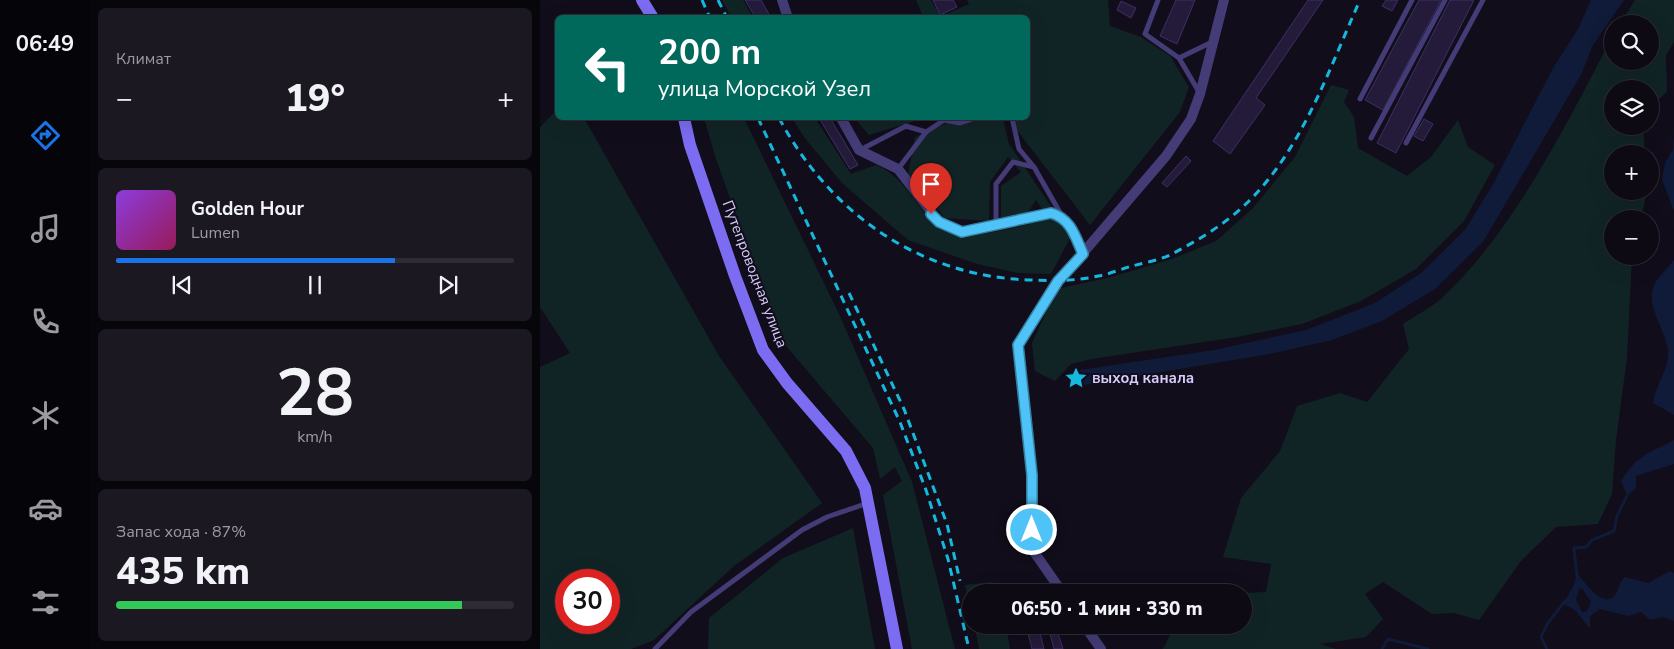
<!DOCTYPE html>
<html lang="ru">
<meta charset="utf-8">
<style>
:root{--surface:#0d0a14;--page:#1b1822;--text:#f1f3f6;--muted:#9a9aa0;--line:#2d2b34;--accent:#1a73e8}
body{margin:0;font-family:"Nunito Sans",sans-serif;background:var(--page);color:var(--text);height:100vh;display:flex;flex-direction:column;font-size:19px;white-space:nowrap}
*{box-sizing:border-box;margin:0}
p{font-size:16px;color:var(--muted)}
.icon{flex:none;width:28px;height:28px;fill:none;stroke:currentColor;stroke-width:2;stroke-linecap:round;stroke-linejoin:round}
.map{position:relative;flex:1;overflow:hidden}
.drawer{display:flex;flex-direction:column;gap:8px;padding:8px;background:#07060b;width:450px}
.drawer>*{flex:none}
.top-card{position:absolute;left:15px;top:15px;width:475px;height:105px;border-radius:8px;box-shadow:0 5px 20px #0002,0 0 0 1px var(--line);background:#00695c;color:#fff;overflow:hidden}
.tools{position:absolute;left:1064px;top:15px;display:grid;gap:10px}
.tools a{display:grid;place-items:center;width:55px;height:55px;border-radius:50%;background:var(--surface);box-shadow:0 5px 20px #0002,0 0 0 1px var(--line);font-size:25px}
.speed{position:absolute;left:15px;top:569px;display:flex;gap:10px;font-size:25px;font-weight:700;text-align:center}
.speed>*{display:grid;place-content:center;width:65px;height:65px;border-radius:50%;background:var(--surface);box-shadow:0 5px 20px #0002,0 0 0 1px var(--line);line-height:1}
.speed .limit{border:8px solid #d22;background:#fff;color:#111}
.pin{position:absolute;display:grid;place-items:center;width:42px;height:42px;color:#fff;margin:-51px -21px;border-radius:50% 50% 50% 0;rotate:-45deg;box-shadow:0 0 5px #0007}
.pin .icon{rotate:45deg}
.me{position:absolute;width:55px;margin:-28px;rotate:0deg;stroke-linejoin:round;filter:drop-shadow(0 0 4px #0008)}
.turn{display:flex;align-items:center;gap:18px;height:105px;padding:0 20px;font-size:22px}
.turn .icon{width:65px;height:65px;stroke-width:2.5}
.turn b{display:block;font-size:35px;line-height:42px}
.big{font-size:38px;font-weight:800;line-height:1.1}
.drawer .tile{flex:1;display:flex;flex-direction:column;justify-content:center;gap:8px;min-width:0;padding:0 18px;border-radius:8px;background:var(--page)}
.drawer .dial{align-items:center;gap:0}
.dial b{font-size:65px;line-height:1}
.song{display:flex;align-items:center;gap:15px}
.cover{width:60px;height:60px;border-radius:8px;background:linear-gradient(135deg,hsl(270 70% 55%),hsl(330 70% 35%))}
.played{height:5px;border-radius:2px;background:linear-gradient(90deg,var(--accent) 70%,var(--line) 70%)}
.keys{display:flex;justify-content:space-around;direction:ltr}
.heat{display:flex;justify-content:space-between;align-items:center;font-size:28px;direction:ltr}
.charge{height:8px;border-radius:4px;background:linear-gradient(90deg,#34c759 87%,var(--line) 0)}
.trip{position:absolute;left:422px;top:584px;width:290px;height:50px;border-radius:25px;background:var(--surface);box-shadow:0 5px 20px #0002,0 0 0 1px var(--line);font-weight:800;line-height:50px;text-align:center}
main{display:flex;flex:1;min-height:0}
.tabs{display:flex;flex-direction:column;width:90px;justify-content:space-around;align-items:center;background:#050408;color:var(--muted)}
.tabs .icon{width:35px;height:35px}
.tabs .active{color:var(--accent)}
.tabs b{font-size:22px;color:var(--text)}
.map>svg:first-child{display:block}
</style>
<main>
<nav class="tabs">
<b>06:49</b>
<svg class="icon active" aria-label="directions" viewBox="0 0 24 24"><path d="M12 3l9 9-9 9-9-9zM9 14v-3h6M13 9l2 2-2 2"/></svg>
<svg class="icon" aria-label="music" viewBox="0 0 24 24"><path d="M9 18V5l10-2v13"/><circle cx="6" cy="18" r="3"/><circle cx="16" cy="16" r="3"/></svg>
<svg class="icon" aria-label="phone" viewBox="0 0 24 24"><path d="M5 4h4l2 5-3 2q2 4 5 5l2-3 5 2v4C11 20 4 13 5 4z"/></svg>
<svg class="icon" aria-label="climate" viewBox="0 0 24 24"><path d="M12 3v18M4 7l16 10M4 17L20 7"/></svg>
<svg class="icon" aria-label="car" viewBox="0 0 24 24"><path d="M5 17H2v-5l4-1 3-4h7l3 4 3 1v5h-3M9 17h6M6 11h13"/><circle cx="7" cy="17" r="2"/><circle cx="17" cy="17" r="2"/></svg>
<svg class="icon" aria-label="filters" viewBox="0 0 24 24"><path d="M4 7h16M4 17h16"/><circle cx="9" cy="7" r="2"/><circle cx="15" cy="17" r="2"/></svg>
</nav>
<section class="drawer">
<div class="tile"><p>Климат</p>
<div class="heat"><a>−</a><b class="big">19°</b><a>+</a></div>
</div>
<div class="tile">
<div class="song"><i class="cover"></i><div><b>Golden Hour</b><p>Lumen</p></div></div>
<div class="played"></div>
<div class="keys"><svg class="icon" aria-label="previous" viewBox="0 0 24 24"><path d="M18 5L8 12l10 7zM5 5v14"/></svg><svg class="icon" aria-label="pause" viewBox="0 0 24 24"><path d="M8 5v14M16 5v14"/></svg><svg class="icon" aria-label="next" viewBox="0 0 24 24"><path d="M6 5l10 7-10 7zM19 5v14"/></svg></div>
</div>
<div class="tile dial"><b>28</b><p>km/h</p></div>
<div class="tile"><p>Запас хода · 87%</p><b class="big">435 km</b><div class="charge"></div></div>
</section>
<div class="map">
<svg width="1134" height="649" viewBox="0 0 1134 649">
<rect width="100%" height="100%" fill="#110d1b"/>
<path fill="#112425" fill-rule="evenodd" d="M182,0H203L213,17H191Z
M376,0H391L400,17L429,4L427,0H568L570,26L601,37L630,56L649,87L640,112L550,225L476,129L474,118H488V18L383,17Z
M1095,0H1134V42L1126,56L1127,92L1110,107V89H1072V126H1103L1105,154H1072V191H1107L1101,219H1072V256H1092L1087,358L1076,440L1072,494L1058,524L1016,527L981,561L939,620L914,613L892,614L843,582L825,594L843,619L826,637L780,644L796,649H622L625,646L634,625H704V593L726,592L731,564L683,557L701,498L740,451L757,406L800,393L827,402L869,349L863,324C876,315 893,307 904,296C974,230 1028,122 1072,37V61H1110V24H1080Z
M791,85L809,90L804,102L814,117L818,148L867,176L891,157L918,120L928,147L955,165L924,221L876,269L821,301L762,324L697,337L552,359L531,364L515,381L495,371L492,343L517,289L571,277L632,259L676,241L713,208L755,157Z
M17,110L18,118H44L179,356L282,503L194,566L114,640L91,649H0V367L30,353L0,307V127ZM26,580H69V622H26Z
M164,118H204L300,316L372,482L415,649H372L343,495L362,481L355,467L340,479L333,448L241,340L176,159Z
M252,118H275L311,174L336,165C363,176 374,203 394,223C416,245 483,228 508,217L496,200L486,215L461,218V186L481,172L468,157L450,182L449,221L405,218L368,175L375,137L418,118H463L469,144L531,236L511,274L478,273L437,264L368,240L302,183L264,137Z
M314,118H385L329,135Z
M313,528L335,649H168L169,618L243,558Z
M453,582L448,592H431V614L425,585Z
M434,625H466L470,649H439Z"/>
<path fill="#0f1b39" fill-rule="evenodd" d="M1051,0H1084L1053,45L1041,75L943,242L895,289L842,321L792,340L730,354L543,385L540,370L674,350L766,330L835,303L881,273L925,230L952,186L1013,68L1038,29Z
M1134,133V211L1122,180L1125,163L1133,149Z
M1134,260V415L1113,403C1115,386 1127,373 1128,355C1129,333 1106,310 1113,288C1116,278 1128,268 1134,260Z
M1134,440V464L1096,476V488L1087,496L1081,481C1098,454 1108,454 1134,440Z
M1130,571L1134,573V621L1123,617L1110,620L1101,612L1089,616L1060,609L1050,616V629L1035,610L1023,604L1034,585L1037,573C1043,580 1063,610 1075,595C1079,589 1079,582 1085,577L1108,583ZM1042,588L1051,602L1047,611L1042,612L1036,600L1039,589Z"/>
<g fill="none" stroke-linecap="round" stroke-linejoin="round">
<path stroke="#0f1b39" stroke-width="3" d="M1037,576L1034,548L1046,547L1052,540L1074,531L1077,516L1087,496
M842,649L848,639L888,649
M1007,649L1001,637L1008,623L1025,601"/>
</g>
<path fill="#241b3a" stroke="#3e2f64" d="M205,0H221L231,18H216Z
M393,0H413L417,7L400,15Z
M636,0H655L637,44L620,36Z
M768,0H783L716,98L725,105L690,154L673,141Z
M846,0H858L852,11L842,6Z
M879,0H901L843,110L825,100Z
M910,0H934L856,153L837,143Z
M581,1L596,8L591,18L577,10Z
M279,118H290L318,165L310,169Z
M884,119L893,124L883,141L874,136Z
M646,156L651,161L627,187L622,183Z
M486,625H498L504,649H492Z
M516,627L523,649H514L509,630Z"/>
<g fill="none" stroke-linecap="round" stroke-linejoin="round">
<path stroke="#433c76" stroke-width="5" d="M618,0L605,34L639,58L672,42
M639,58L659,92
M820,99L872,0
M472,118L479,149L494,167L522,216
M831,138L905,0
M866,143L943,0
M320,150L366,126L386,132
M358,169L386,132L404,120L420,123L435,118
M456,226V184L473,162L494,167
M115,649L151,612L262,530L287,517L328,503"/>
<path stroke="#433c76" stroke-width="10" d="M242,0L248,18
M301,118L319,150L358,169L399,222L422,232L511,213C531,219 535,236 543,254
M522,592L492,549V475L478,345L519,281L626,156L651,119L660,94L684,0
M544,625L561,649"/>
<path stroke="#7b6cf1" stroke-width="12" d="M102,0L113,18
M144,118L150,145L195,276L223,350L247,383L306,451L325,488L357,649"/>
<path stroke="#15b9dd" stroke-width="3" stroke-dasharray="8 6" stroke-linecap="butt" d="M162,0L170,18
M178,0L187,18
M218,118L360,422L386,490L408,559L429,649
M239,118C291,215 381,277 491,280C513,281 537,281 558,276C570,274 581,269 592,266C604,263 619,260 630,255C657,241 687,223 708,202C763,148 789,69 820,0
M309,293L364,409L407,524L420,581"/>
</g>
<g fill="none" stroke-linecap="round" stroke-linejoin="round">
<g stroke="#337fa1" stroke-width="12">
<path id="route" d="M391,214L399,222L422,232L511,213C531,219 535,236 543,254L518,281L478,345L492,475V530"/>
</g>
<use href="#route" stroke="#4fc3f7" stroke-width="9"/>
</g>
<defs>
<g id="sight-bare" transform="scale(1.725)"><path d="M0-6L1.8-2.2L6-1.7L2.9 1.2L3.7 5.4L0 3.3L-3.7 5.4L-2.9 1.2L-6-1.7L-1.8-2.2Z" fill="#15b9dd" stroke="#110d1b" stroke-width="2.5" paint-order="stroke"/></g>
</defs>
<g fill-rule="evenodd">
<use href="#sight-bare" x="536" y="378"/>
</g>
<g text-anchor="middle" stroke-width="4" stroke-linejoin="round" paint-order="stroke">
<g font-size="15" fill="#d5ccfa" stroke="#110d1b">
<text transform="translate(215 274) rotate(69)" y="5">Путепроводная улица</text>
</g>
<g font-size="15" font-weight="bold" fill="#d5ccfa" stroke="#110d1b" text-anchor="start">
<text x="552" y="383">выход канала</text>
</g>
</g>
</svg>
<div class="tools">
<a><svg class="icon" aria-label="search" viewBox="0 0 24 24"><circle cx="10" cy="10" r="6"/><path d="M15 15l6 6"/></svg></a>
<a><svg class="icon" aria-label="layers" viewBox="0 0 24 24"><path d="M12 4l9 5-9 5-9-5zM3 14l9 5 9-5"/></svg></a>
<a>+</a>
<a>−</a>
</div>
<div class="speed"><div class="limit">30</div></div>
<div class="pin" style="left:391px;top:214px;background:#d93025"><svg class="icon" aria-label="arrive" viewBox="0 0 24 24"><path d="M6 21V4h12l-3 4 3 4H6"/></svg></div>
<svg class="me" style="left:492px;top:530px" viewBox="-20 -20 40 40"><circle r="17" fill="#4fc3f7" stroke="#fff" stroke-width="3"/><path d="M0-11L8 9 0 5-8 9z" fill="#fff"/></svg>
<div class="trip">06:50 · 1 мин · 330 m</div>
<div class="top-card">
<div class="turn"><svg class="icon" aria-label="left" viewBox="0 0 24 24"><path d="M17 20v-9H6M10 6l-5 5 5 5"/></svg><div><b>200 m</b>улица Морской Узел</div></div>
</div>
</div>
</main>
